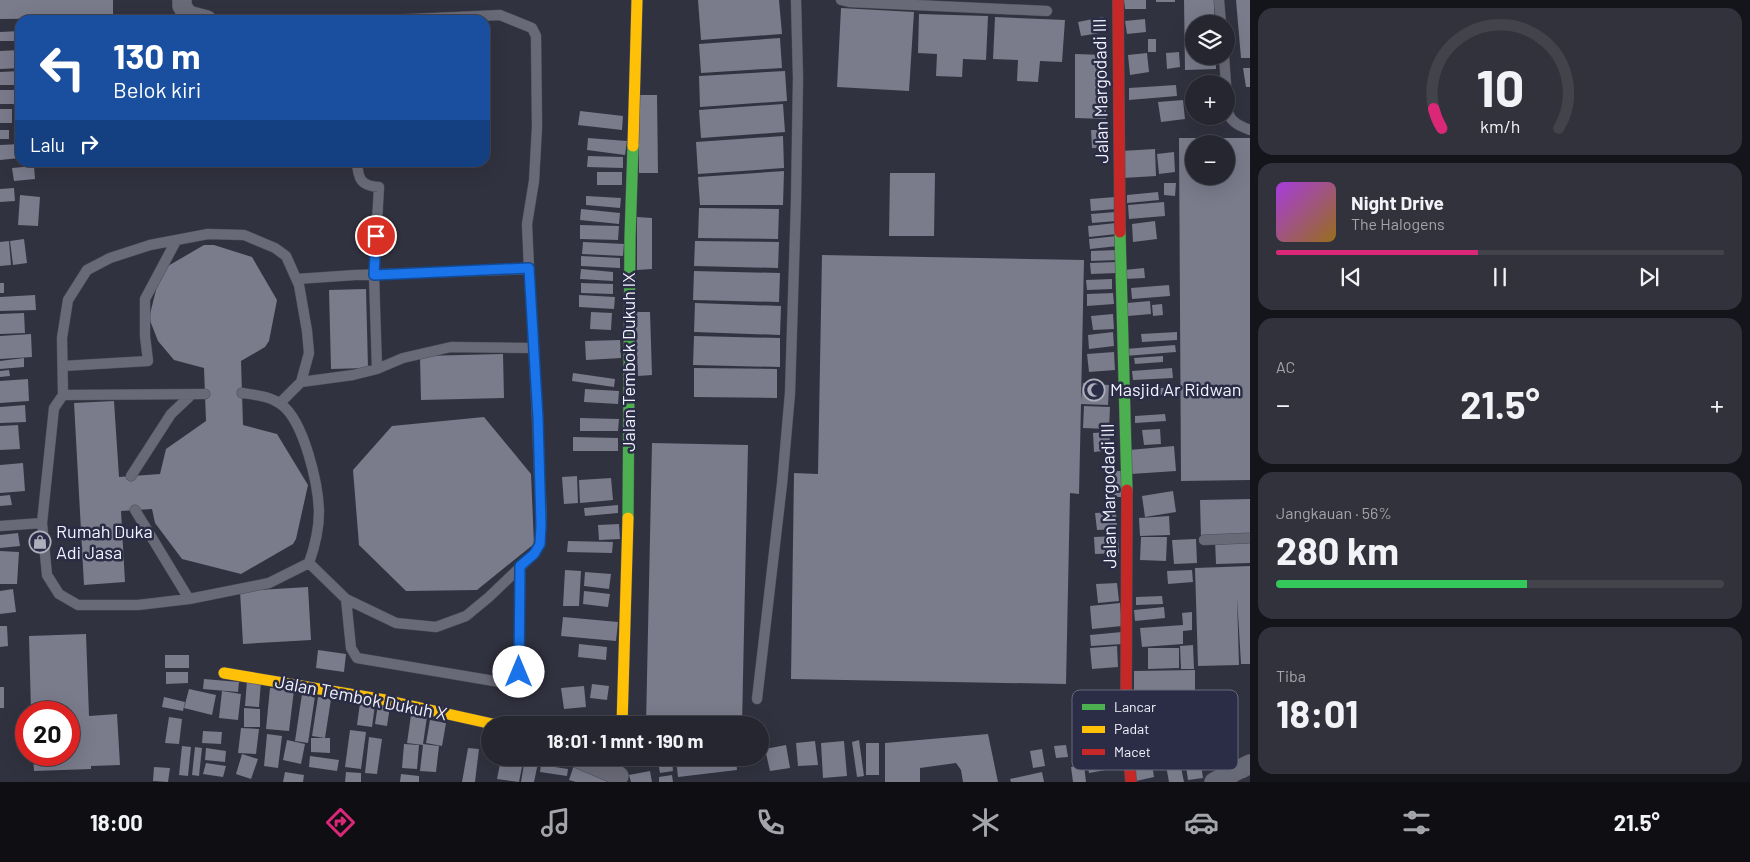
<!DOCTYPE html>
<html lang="id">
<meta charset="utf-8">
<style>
:root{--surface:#25262f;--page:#31323b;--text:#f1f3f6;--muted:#a3a5aa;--line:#42434b;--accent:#db2777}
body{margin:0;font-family:Barlow,sans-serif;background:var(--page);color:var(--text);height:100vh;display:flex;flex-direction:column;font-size:19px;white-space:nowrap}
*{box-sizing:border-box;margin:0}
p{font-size:16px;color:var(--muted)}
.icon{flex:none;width:28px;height:28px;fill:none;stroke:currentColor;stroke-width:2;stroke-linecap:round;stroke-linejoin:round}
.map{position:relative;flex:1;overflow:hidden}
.sheet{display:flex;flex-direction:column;gap:8px;padding:8px;background:#14151a;width:500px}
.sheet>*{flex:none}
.banner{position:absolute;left:15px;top:15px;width:475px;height:152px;border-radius:15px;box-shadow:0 5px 20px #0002,0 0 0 1px var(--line);background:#1a4fa0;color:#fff;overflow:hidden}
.fabs{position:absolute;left:1185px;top:15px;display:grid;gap:10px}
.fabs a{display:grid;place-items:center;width:50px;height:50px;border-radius:50%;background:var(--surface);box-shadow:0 5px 20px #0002,0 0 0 1px var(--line);font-size:25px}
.speed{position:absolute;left:15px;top:701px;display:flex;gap:10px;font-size:25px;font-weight:700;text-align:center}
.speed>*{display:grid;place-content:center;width:65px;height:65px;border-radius:50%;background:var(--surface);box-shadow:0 5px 20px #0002,0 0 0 1px var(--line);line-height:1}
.speed .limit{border:8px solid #d22;background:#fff;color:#111}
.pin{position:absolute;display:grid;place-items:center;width:42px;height:42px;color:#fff;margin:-21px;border:2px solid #fff;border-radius:50%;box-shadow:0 1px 5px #0007}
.me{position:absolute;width:55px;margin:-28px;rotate:0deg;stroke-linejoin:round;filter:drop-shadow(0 0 4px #0008)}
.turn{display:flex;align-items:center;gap:18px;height:105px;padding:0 15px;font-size:22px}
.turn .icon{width:65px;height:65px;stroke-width:2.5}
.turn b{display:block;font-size:35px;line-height:42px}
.then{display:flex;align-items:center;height:48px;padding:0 15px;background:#0003;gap:10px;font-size:19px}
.big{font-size:38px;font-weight:700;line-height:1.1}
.sheet .tile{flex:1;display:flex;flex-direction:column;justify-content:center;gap:8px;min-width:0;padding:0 18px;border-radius:15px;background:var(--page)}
.sheet .dial{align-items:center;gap:0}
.dial svg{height:130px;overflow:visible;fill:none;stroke:var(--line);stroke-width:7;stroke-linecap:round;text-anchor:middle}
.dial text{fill:var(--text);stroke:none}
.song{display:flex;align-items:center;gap:15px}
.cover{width:60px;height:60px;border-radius:8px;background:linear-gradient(135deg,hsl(280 70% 55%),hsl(40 70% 35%))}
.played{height:5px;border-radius:2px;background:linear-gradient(90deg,var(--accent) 45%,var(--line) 45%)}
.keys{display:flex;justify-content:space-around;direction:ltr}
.heat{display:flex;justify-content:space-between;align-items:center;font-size:28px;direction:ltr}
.charge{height:8px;border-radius:4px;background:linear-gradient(90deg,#34c759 56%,var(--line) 0)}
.trip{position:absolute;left:481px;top:716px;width:288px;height:50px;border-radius:25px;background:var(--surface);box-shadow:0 5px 20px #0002,0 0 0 1px var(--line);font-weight:700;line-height:50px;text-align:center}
.tab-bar{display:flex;height:80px;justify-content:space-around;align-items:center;background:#0f0f13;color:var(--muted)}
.tab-bar .icon{width:35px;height:35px}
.tab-bar .on{color:var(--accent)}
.tab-bar b{font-size:22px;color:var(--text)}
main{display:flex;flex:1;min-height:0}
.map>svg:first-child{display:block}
</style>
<main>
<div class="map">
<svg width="1250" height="782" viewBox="0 0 1250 782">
<rect width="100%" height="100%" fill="#31323f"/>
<path fill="#7a7b8b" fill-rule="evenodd" d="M0,0H113V18L0,19Z
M698,0H779L782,34L701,40Z
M1124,0H1146V9H1125Z
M1156,0H1175V2H1156Z
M1184,0H1214L1215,24H1194V56H1216V69L1185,70Z
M1236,0H1250V58H1241Z
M841,8L914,12L909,91L837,87Z
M919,14L988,16L986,60L963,59L962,77L936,76L937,54L918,53Z
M995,17L1065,20L1062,62L1040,61L1038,82L1017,81L1018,60L993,59Z
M1103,17L1106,32L1081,36L1078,22Z
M1145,19L1146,32L1127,34L1125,21Z
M20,31V41H0V32Z
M780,38L782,68L701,73L699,44Z
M1148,39H1156V52H1148Z
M20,50V68L0,69V51Z
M1179,52L1180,67L1167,69L1166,53Z
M1147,53L1149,72L1130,75L1128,55Z
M1075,54L1106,55V119L1075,118Z
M1243,68H1250V87H1246Z
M20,71V85H0V72Z
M785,71L787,101L700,107L699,76Z
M1176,85L1177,96L1129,100V88Z
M0,90H20V104H0Z
M639,95H657L658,173H639Z
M1183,100L1185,119L1161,122L1158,102Z
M783,104L785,132L701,138L699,110Z
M0,109H12V123H0Z
M580,111L623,116L622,130L578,125Z
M0,130H9V139H0Z
M1091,130H1105L1106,148H1092Z
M783,136L784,168L698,174L696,142Z
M588,138L627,141L625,155L587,150Z
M1179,138H1250V480L1181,481ZM1194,144H1226V176H1194Z
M20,144V158L0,160V145Z
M1155,149L1156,176L1123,178L1121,151Z
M1174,152L1175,172L1159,174L1157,154Z
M588,156L623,157V168L587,167Z
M34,166L35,179L14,181L12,168Z
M784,171L783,205H700L698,177Z
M597,172H622V185H597Z
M890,173H935L934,236H889Z
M1164,183H1176L1175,196L1164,195Z
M14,188L15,201L0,202V189Z
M1158,192L1159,200L1127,203V195Z
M20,195L40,197L38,226L18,225Z
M586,196L621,198L620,208L586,205Z
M1115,197L1116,209L1091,211L1090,199Z
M1164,202L1165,216L1129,219L1128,205Z
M699,208L779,209L778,239L698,238Z
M581,209L620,213L619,224L580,220Z
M1115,212L1116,221L1092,223L1091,214Z
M637,217L652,218V269L637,270Z
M1155,221L1157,239L1133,242L1132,224Z
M1116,223L1117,234L1089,237L1088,226Z
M580,225L619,226L618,240L580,239Z
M1117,236L1118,246L1090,249L1089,239Z
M24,239L27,263L13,265L10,241Z
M9,241L11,265L0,266V242Z
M695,241L779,242L778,268L694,266Z
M583,242L624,244L623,256L582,254Z
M204,245H214L252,257L277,300L269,341L265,347L241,361L243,425L277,434L308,485L296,539L293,544L241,574L182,559L155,523L152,509L121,511L125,582L84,585L74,403L114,401L119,477L160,474L166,449L206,421L204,368L174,360L158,341L149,318L161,270Z
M1117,250V260L1091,261V251Z
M822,255L1084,260L1081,401L1083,383L1109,385L1108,405L1081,404L1079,494L1070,493L1066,684L791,679L794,473L818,474Z
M581,256L620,258V268L581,266Z
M1116,262L1117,273L1091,274L1090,263Z
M1144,268L1145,278L1125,279L1124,270Z
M581,269L613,272V281L580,279Z
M694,271L780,273L779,302L693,300Z
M1112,279V289L1087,290L1086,280Z
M0,283H4V293H0Z
M581,283L613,284V294L581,293Z
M1169,285L1170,296L1132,299L1131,288Z
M366,289L368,368L331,369L329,290Z
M1113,293L1114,304L1087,306V294Z
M35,295L36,310L0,311V297Z
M579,295L615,297L614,309L579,307Z
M1150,301L1151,314L1128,316L1127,303Z
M695,303L781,306L780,335L694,332Z
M1162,304L1163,315L1153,316L1152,305Z
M591,312L612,313L611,330L590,329Z
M635,312H650L652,375L638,376Z
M24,313L25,333L0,334V314Z
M1113,314L1114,329L1093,330L1091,316Z
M1113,332L1114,346L1089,349L1088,335Z
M1177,332V340L1142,342L1141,334Z
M31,334L32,357L0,359V336Z
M694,336L780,338V367L693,365Z
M620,340L621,358L586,360L585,341Z
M1175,345L1176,352L1125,356V349Z
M1114,352L1115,370L1089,372L1087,354Z
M503,354L504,398L421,400L420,356Z
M1163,356V362L1135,364L1134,358Z
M24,358V367L0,369V361Z
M694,368L777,369V398L694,397Z
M1172,368L1173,378L1133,380L1132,371Z
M9,370L10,376L0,377V371Z
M573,373L615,379L614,387L572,381Z
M28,379L29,401L0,403V381Z
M1178,387L1179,394L1129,397V390Z
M585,389L619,391L618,404L584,402Z
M25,405L26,422L0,423V407Z
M1084,406L1110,407L1109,429L1083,428Z
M1165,414L1166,421L1135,423V416Z
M484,417L531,474L534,544L477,590L406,591L359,545L353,470L392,426Z
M580,418L619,419L618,431H580Z
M18,425L20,449L0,450V426Z
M1160,429L1161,444L1144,445L1142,430Z
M1109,432L1111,450L1094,452L1093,433Z
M573,437L618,438V451H573Z
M652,443L748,445L742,725H646Z
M1174,446L1176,471L1131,474L1129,450Z
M23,463L25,491L0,493V465Z
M1108,471H1122V497H1108Z
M577,476L578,503L564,504L562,477Z
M611,478L613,500L580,503L579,480Z
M1173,491L1176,512L1145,517L1142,496Z
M10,495L12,505L0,506V496Z
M1250,499V537L1201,538L1200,500Z
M618,505V513L585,516L584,508Z
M1116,512L1117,529L1097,530L1095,513Z
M1169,516L1170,535L1140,536L1139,518Z
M619,524L620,539L599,540L598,525Z
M18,533L20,546L0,548V535Z
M1118,536L1119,553L1095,554L1094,537Z
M1141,537H1167L1166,561L1140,560Z
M1196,539L1197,563L1174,564L1172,540Z
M1250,539V563L1216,564L1215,540Z
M568,541L613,542L612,553L567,552Z
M0,551L19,552L17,584H0Z
M1250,566V664H1241L1237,597L1239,665L1198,666L1195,568Z
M565,570L581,571L579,606H563Z
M1192,570L1193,582L1168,584L1167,571Z
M585,572L611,574L609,589L584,586Z
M1117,583L1119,601L1098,603L1096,584Z
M308,587L311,640L243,644L240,591Z
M13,589L16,612L0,614V591Z
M584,591L610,594L608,607L583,604Z
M1162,596L1163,604L1136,605V597Z
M1120,603L1122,626L1092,629L1090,606Z
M1164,607L1165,618L1135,621L1134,610Z
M1192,612V630L1183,631V644L1142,647L1140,628L1183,625L1182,613Z
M563,617L618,622L616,641L561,636Z
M0,626H7L8,646L0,647Z
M1122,632L1123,644L1091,646L1090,635Z
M86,634L89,716L117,714L120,765L91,766V769L34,771L33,755H69V712H31L29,636Z
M579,644L607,647L606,660L578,657Z
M1193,645L1194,669H1181L1180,646Z
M1117,646L1118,667L1092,669L1090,648Z
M1148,648H1179V668L1148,669Z
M318,650L346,654L344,672L316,668Z
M165,655H189V668H165Z
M1195,670V735H1134V671Z
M166,672H188V683L166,684Z
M204,679L239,682L238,692L203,689Z
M247,680L261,681L259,707L245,706Z
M592,684L609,686L607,700L590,698Z
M584,686L586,707L564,709L561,688Z
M0,687H4V708H0Z
M270,688L294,690L289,731L266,729Z
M189,689L216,695L212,715L184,708Z
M222,691L241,694L238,720L219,718Z
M302,694L315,696L308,743L295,741Z
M164,697L185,702L183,711L162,707Z
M318,697L331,699L325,738L312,736Z
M360,703L375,705L372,727L357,725Z
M378,704L390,706L387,726L375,724Z
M244,708L260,709V727H244Z
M412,708L428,710L423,744L439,746L436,772L420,771L423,745L407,743Z
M169,717L182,719L179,744L165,743Z
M430,720L446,723L442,746L426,743Z
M241,728L259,729L256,754L238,753Z
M350,730L366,732L361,769L345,767Z
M203,731L222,732L221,744L202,743Z
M267,734L282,736L278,768L264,766Z
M988,734L998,782H963L961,770L956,763L920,768V782H885V743Z
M369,737L382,739L377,774L365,773Z
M311,738H330V753L311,752Z
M287,740L305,744L301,764L283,760Z
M859,740L864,776L857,777L852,742Z
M815,741L818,765L798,766L796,743Z
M844,741L847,776L823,778L821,743Z
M866,743H879V775H866Z
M404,744L419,745L417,769L402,768Z
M786,745L790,768L770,771L765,749Z
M1066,745L1068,757L1056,758L1054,746Z
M182,746L191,747L188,776L179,775Z
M195,747L202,748L199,776L192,775Z
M1118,747L1122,767L1089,773L1086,753Z
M206,748L226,751L225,762L205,760Z
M468,748L479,749L475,782H462Z
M1042,749L1045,766L1033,768L1030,751Z
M1199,751L1203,778L1188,780L1184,753Z
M242,754L258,759L251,779L236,774Z
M310,756L339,760L337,771L309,767Z
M525,758H539L534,782H521Z
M690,758H736L737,770L678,777L676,759Z
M1179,758L1184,782H1169L1165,760Z
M501,759L523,762L519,782L497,779Z
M672,760L673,771L660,773L658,762Z
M575,762L610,773L607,782H576L569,780Z
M206,763L226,766L223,777L203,774Z
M1152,764L1154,777L1136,781L1133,767Z
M541,765L568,769L567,776L540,772Z
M1084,765L1086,782H1073L1071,767Z
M154,767L170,768L168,782L153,781Z
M650,771L652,782H631L629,775Z
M285,772L304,775L303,782H283Z
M346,772L361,773V782H345Z
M1042,772L1044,782H1011L1010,779Z
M401,774L419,776V782H400Z
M672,775L673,782H659V777Z"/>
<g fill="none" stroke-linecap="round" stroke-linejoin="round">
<g stroke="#4d4e59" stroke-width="11">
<path id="lane" d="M841,0L849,2L1047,11
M1219,0L1221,24
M390,20L500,15L532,28L536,36L537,127L534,181L527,224L529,269
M1224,56L1228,113C1232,123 1240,126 1250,130
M357,162C358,179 361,186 379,187L374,275L377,369
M297,279L355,275L529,269C533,336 537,403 539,471C540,495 546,533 535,553L489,597L466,616L436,627L396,623L346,599L309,563
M63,366L148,361L145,336V299L176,241
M301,382L353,375L377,369L403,358L451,347L534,348
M63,395L62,338L68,300L87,270L110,258L150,245L208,234L244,235L275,248L286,256L299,285L307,331L309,353L301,382L280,403
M131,476L171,414L191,395
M135,510L189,599
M42,523L47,575L59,594L78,605H138L189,599L269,583L309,563C315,546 319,529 319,511C318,483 304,422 282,405C270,396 256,395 242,393
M0,526L42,523L54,408L63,395L205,394
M1204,540L1250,538
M346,599L351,648L357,658L506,683L513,680L519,671L520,566
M757,699L782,484L790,393L796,201L798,78L796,0"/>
</g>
<g stroke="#4d4e59" stroke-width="20">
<path id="street" d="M182,0V6L188,15L207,20
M577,758L619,776
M1214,782L1250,764"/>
</g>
<g stroke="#4d4e59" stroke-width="12">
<path id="fast" d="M1120,232L1127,490
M628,518L630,238L633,146"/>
</g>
<g stroke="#4d4e59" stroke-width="12">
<path id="slow" d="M633,146L637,0
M224,673L385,700L497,725
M622,725L628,518"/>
</g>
<g stroke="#4d4e59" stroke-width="12">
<path id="jam" d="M1118,0L1120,232
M1127,490L1126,724L1131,782"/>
</g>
<use href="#lane" stroke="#696a77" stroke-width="10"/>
<use href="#street" stroke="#696a77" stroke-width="19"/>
<use href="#fast" stroke="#4caf50" stroke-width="11"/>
<use href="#slow" stroke="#ffc107" stroke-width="11"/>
<use href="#jam" stroke="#c62828" stroke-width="11"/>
<path stroke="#686874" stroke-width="4" stroke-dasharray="6 6" stroke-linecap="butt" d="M1232,782L1250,773"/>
</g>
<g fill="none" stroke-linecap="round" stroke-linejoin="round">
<g stroke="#114b97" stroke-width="12">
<path id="route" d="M376,236L374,275L529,268L538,419L541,525L540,544L534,554L520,566L519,672"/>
</g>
<use href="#route" stroke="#1a73e8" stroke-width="9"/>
</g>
<defs>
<g id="mosque-ring" transform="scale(1.125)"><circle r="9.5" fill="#2b2c45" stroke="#aeafbb" stroke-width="1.5"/><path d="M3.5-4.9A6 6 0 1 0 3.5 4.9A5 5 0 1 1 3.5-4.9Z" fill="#aeafbb"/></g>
<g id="shop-ring" transform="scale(1.125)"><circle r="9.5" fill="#2b2c45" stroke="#aeafbb" stroke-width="1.5"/><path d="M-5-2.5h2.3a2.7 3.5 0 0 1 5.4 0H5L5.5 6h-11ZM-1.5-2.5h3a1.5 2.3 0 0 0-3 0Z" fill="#aeafbb"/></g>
</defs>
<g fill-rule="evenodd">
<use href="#mosque-ring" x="1094" y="390"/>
<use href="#shop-ring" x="40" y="542"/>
</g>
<g text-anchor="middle" stroke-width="5" stroke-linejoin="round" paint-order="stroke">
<g font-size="18" fill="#f2f3fe" stroke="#2b2c45">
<text transform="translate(1101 91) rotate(-91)" y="6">Jalan Margodadi III</text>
<text transform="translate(629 362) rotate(-90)" y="6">Jalan Tembok Dukuh IX</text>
<text transform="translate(1109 496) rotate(-91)" y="6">Jalan Margodadi III</text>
<text transform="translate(361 698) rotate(11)" y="6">Jalan Tembok Dukuh X</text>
</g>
<g font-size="18" fill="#f2f3fe" stroke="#2b2c45" text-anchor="start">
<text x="1110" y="396">Masjid Ar Ridwan</text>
<text x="56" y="538">Rumah Duka<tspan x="56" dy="21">Adi Jasa</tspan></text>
</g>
</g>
<rect x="1072" y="690" width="166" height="80" rx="8" fill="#2b2c45" stroke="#67687c" stroke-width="1"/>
<rect x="1082" y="704" width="23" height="6" fill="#4caf50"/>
<rect x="1082" y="726" width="23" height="7" fill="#ffc107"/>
<rect x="1082" y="749" width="23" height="6" fill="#c62828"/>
<g font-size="14" fill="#f2f3fe">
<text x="1114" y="712">Lancar</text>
<text x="1114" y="734">Padat</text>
<text x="1114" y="757">Macet</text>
</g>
</svg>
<div class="fabs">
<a><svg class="icon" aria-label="layers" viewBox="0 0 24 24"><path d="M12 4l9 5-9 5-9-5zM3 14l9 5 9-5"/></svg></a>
<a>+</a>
<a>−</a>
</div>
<div class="speed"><div class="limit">20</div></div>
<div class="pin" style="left:376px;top:236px;background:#d93025"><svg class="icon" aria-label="arrive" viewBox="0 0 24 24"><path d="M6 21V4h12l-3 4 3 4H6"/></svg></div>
<svg class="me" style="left:519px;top:672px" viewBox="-20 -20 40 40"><circle r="19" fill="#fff"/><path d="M0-13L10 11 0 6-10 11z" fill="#1a73e8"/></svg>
<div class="trip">18:01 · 1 mnt · 190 m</div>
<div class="banner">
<div class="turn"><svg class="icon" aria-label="left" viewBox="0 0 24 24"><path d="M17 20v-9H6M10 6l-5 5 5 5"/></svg><div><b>130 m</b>Belok kiri</div></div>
<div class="then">Lalu<svg class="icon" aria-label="right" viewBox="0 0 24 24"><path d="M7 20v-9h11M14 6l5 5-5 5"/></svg></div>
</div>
</div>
<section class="sheet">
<div class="tile dial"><svg viewBox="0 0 100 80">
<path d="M14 69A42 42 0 1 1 86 69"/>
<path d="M14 69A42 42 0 0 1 9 57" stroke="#db2777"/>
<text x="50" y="56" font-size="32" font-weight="700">10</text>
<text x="50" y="72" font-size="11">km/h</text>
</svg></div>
<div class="tile">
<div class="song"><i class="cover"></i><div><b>Night Drive</b><p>The Halogens</p></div></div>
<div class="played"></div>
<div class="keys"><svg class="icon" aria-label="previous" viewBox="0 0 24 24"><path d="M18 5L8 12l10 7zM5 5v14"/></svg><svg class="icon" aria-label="pause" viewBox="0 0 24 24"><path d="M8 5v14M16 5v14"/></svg><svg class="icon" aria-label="next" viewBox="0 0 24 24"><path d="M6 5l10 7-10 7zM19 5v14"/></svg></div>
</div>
<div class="tile"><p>AC</p>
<div class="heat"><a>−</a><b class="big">21.5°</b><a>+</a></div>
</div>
<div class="tile"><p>Jangkauan · 56%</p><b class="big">280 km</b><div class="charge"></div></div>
<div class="tile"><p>Tiba</p><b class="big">18:01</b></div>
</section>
</main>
<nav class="tab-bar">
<b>18:00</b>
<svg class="icon on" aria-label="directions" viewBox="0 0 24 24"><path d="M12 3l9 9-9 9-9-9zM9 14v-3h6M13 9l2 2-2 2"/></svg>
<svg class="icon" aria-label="music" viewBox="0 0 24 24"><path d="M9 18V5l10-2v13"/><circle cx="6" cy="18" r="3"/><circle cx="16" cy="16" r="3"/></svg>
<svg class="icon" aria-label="phone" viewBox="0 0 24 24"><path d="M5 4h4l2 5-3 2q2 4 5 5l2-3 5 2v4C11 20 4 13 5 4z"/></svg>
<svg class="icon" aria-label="climate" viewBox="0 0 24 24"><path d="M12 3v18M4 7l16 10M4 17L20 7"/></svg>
<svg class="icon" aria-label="car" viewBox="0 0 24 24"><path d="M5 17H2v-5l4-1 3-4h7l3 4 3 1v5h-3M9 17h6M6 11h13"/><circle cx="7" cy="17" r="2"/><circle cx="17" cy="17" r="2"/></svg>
<svg class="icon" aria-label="filters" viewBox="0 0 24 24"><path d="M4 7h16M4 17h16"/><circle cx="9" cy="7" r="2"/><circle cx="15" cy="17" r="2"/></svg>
<b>21.5°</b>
</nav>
